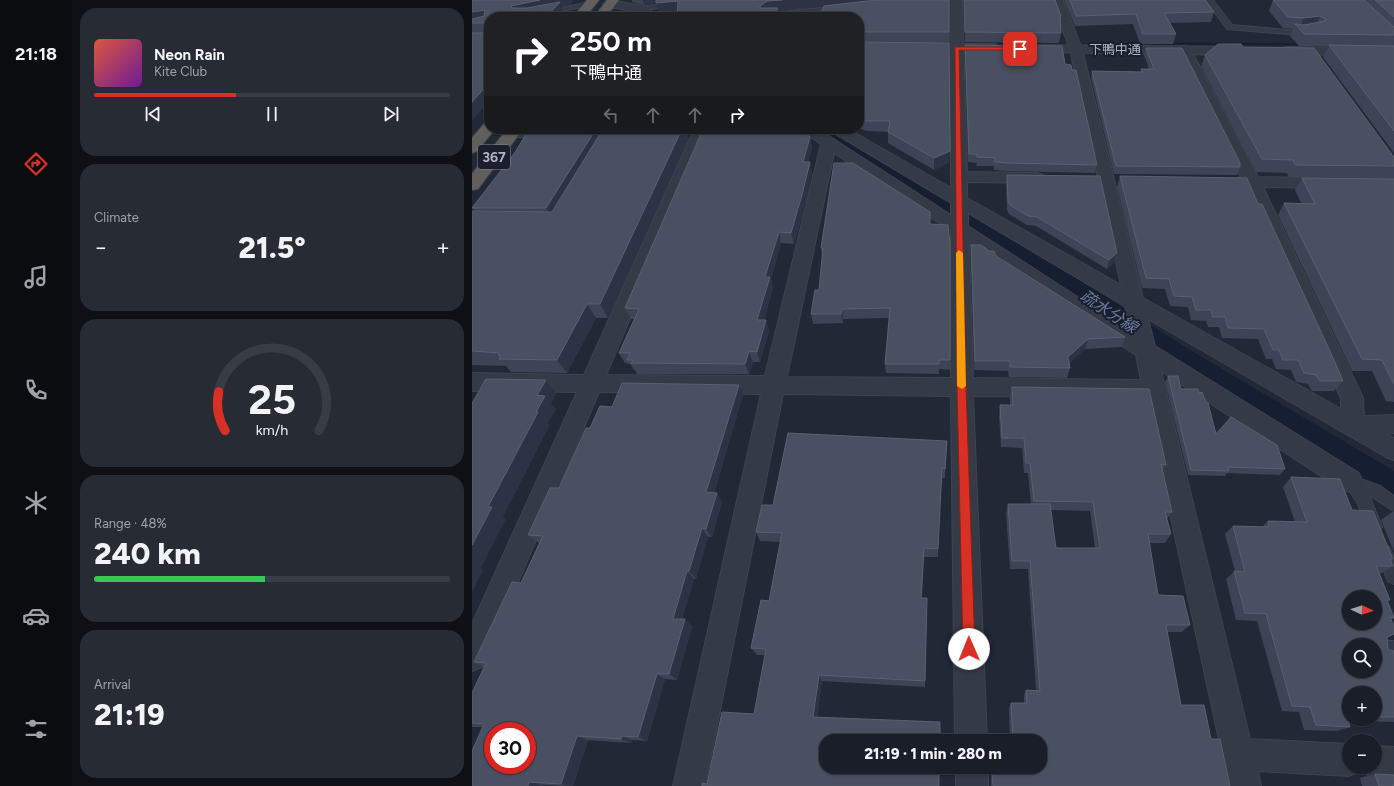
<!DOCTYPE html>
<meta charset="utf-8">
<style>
:root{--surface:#191e28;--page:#262b34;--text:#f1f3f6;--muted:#9fa2a8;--line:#373c45;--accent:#d93025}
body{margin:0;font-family:Figtree,"Noto Sans JP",sans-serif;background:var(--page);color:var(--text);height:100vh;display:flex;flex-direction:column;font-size:15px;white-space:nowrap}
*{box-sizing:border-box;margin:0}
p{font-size:13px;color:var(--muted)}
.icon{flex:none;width:22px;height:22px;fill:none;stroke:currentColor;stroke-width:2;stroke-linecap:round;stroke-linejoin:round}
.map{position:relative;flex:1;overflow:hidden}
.side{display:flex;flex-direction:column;gap:8px;padding:8px;background:#0e1016;width:400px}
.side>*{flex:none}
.banner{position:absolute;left:12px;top:12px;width:380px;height:122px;border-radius:16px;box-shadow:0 1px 3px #0004,0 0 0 1px var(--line);background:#202124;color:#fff;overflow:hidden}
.needle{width:26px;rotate:93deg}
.controls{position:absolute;left:870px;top:590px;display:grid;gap:8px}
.controls a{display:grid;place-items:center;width:40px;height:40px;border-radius:50%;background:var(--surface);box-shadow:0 1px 3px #0004,0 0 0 1px var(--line);font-size:20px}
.speed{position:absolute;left:12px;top:722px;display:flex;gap:8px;font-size:20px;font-weight:700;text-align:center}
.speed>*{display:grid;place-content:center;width:52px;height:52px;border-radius:50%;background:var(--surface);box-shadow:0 1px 3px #0004,0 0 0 1px var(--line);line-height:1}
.speed .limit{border:6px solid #d22;background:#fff;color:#111}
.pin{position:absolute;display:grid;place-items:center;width:34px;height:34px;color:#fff;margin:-17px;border-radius:8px;box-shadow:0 2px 6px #0006}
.me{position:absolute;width:44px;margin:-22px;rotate:359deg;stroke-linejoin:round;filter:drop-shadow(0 0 3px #0008)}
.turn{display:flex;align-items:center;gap:14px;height:84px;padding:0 20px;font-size:18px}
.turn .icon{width:52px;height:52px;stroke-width:2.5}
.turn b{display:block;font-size:28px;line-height:34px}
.lanes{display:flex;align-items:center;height:38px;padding:0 20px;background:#0003;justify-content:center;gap:20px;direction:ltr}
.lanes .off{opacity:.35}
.big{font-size:30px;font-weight:800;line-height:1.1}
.side .widget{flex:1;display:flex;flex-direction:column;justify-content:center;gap:6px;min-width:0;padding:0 14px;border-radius:16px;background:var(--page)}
.side .dial{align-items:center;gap:0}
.dial svg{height:104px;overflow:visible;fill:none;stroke:var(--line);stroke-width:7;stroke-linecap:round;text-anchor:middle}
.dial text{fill:var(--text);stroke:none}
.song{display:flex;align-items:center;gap:12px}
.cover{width:48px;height:48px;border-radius:6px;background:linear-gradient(135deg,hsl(10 70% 55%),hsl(280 70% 35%))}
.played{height:4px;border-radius:2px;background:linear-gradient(90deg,var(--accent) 40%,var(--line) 40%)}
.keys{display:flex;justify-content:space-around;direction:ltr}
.heat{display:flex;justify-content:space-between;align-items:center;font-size:22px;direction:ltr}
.charge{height:6px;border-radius:3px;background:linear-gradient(90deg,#34c759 48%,var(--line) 0)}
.trip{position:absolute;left:347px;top:734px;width:228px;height:40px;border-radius:16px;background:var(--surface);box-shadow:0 1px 3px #0004,0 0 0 1px var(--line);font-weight:800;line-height:40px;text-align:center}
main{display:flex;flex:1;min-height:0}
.tab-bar{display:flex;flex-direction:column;width:72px;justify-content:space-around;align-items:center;background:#0a0c10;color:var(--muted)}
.tab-bar .icon{width:28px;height:28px}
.tab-bar .active{color:var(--accent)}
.tab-bar b{font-size:18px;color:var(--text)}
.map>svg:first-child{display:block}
</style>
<main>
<nav class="tab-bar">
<b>21:18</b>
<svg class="icon active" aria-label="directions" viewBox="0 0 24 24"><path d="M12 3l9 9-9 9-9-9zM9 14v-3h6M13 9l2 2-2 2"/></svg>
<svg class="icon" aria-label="music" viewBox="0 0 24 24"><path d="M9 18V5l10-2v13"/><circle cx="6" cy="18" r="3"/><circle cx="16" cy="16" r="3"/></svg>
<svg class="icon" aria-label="phone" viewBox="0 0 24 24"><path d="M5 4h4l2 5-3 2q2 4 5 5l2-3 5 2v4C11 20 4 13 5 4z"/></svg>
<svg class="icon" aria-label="climate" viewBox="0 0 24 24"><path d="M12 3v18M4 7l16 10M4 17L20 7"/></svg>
<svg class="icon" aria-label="car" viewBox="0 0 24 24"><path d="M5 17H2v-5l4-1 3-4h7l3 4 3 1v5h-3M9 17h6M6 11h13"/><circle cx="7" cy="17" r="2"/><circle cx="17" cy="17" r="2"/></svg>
<svg class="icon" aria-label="filters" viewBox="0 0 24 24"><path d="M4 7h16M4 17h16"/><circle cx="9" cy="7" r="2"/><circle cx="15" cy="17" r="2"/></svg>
</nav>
<section class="side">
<div class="widget">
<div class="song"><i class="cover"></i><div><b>Neon Rain</b><p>Kite Club</p></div></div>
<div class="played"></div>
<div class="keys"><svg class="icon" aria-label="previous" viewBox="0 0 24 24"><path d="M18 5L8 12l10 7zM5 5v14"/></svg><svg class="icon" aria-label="pause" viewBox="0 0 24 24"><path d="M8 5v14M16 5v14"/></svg><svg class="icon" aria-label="next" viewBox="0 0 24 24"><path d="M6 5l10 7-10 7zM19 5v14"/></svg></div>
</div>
<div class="widget"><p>Climate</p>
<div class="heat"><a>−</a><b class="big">21.5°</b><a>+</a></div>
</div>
<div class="widget dial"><svg viewBox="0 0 100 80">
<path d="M14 69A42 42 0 1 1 86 69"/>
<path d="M14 69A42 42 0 0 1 9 39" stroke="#d93025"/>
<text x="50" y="56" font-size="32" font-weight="700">25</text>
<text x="50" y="72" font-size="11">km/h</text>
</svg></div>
<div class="widget"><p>Range · 48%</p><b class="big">240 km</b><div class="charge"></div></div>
<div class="widget"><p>Arrival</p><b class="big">21:19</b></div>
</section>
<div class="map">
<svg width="922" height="786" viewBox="0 0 922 786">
<rect width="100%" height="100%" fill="#212836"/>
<path fill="#161e32" d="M654,42L912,44L914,46L655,44Z"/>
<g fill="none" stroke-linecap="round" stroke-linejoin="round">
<path fill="#161e32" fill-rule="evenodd" d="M345,129H368L718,350L922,471V501L911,497L700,364L348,133Z"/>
<g stroke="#3e4350" stroke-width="2">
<path id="service" d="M734,0H741L760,25L827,31L837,30L841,32L827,35L755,29Z
M118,2L121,4L120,5L60,17H45Z
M202,2L204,3V5L168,11L164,9L168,7Z
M878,475L908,486L922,496V511L897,495L910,527L907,532L902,534L897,532L885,502L871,481L873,477Z
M912,545L917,547L922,557V584L916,581L904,552L907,547Z
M910,641H922V659L904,655L903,645Z"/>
</g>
<g stroke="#3e4350" stroke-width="2">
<path id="minor" d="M137,0L172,6L187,17H173L165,12L133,6L131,4L133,2Z
M478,0H490L495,172L565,173L571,175L573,178L571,181L565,183L495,182V198L649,285L598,49L579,0H591L610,49L671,298L869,409V398L774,187L762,185L760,182L762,179L769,177L707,50L708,47L713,46L719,50L786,177L857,178L863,180L865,183L863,186L857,188L791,187L891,398L892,416L922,415V433L914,434L922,438V460L914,457L676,319L683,346L887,473L890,481L887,489L878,492L869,489L689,371L778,739L877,744V767H903V746L922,747V779L903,778L892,773L890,768L888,771L877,776L786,771L789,786H757L673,398L501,396L515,741H483L479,396L311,394L233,786H201L289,394L127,392L10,667L0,671V624L105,392L0,391V373L112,375L221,132L224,129H234L237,132L134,375L293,376L349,144L328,129H346L479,215V203L360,132L357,129H376L479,188ZM362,153L479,231V378L315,377ZM496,213L653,306L658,331L496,226ZM497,243L664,355L669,380L501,378Z
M379,5L383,6L385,9L383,12L334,17H291L297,13Z
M37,129H163L166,132L163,135L158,137H42L37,135L34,132Z
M484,767H516V786H484Z"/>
</g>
<g stroke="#3e4350" stroke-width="2">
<path id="tertiary" d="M387,43L523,44L529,48L523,52L387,51Z
M561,45L769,47L775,51L769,55L556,52L555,49L556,46Z
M815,47L922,48V56L810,54L809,51L810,48Z"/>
</g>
<g stroke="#3c424e" stroke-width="2">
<path id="trunk" d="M115,0H127L113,17H101Z
M135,0H147L134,17H122Z
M17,123V129H23L5,151L0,153V138L12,124Z
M35,129H51L6,189L0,190V174Z"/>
</g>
<use href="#service" fill="#353a47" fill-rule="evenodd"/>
<use href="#minor" fill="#353a47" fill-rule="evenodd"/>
<use href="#tertiary" fill="#353a47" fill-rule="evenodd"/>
<use href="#trunk" fill="#605f5c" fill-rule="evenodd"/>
</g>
<path fill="#3d4455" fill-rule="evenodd" d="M0,0H101L98,5L89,6L92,12L88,17H17L0,121Z
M160,0H477V42H387V17L351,6L306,11L307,17H205L206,12L187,13L184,2L172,5L160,2Z
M492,0H583L589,16L588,23L589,33L587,43L493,42Z
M592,0H733L742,12L739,22L698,23L704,34L701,44H668L661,24L603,26Z
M801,0H922V153L851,57L857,46H827L818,36L821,29L811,28L797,11Z
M387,42L478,151L477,162L462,170L416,143V132L394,131L387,128Z
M493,45L593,64L600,70L625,165L623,173L533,171L522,170V166H504L505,163L496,162L493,53Z
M771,47L922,157V179L817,177L815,173L784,172L729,66L733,55Z
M674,48L768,167L765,175L642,174L619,78L620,71L669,72V69H677L672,55Z
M57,129H124L127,135L217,138L136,318H124L95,373L39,372L34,366L0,365V211H3L0,208L44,151Z
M338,137L340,148L336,162H338L340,173L333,206L322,244L309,243L299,279L301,288L292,320H294L297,331L288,362H281L277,374H165L163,370H162L158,364L153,363L147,353L162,319H159L153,308Z
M535,175L642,262L635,269L564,226L555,225L537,214L535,210L534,184Z
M648,176L786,204L871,381L862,391H840L836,384L824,382L819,370L804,369L800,359H794L786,339L750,338L747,327H736L734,321L719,320L716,307L698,306L693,289L670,288L645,187Z
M830,178L922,179V402L914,401L900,371H880L806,215L812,203H829L823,190Z
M458,224L478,360V370L467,369V374L414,373L413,364L417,318L371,319V323L341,324L339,314L347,290L350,256L349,248Z
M499,245L524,256L653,337L650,347L613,349L597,364L598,368L595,378L537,377L536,371L502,370L499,255Z
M696,376L709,389L727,393L744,434L813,469L808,475L755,473L753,476L716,475L693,382Z
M540,387L694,465L690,470L700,512L695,519L699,534L693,543H677L686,595L718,625L710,632H695L709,705L739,739L758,786H519V767H568V741H538L537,708L539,703H552V695L554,690H564L556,569H538L534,513L536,504H559L556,473H552L550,448L529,447L527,415L528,405H538V398ZM579,510L618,511L623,548H584Z
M271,395L242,493H245L250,502L240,537H236L224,579H222L210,619L220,626L205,680L193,679L175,741L160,740L159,743L116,740L101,786L70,785L0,786L10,727H0V693L12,667L2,662L49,583L67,543L56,535L87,488L118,428L140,407Z
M475,441L473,478H469L466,557H452L450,598H455L453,687L350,681L345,717L235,784L282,714L293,655H285L279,648L297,601L308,542L288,541L284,532L301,505Z
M819,477L880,510L921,559L919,561L921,566L908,574L918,600L915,601L922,618L919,619L922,634L915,638L916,650L922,651V722L876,721L878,727L865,731L832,730L827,712L810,711L785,621L764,620L754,579L763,571L753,534L761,526L790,527L796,521L823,522L811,487ZM877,693H903V719H877Z
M920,512H922V552L909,520Z
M903,774L922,786H890L888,778Z"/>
<path fill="#2c3344" d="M68,0H101L98,5L89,6L92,12L88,17H42L39,6Z
M171,0H184L185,2L172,5Z
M310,0H410L306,11L307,17H301L288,8V6L295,1Z
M206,1L209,11L187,13L184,3Z
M13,10L17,18L0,23V12Z
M848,16L843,28L827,29L832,18Z
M17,83V101L0,121V102Z
M124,129L128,138L80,218L74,208Z
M210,129H213L217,138L136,318L128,304Z
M338,137L340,148L333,173L331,162Z
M478,151L477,162L462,170V158Z
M338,162L340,173L333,206L322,244L319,233Z
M307,232L309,243L299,279L301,288L289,331L285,320L293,277Z
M645,253L642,262L635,269L637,260Z
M115,304L124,318L95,373L85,360Z
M370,309L371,319V323L369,314Z
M294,320L297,331L288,362L285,352Z
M616,339L613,349L594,367L596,357Z
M277,351L281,362L277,374L273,364Z
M74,380L84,393L79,404L84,409L76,423L78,425L31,517L34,519L9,568L11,570L0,593V545L16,507L64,412L65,395Z
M267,385L271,395L239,502L234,492Z
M245,493L250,502L240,537L234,529Z
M230,528L236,537L224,579L217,571Z
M452,548V557L449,606V598Z
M215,571L222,579L208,626L201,619Z
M455,598V606L453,687V681Z
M213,619L220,626L205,680L197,674Z
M185,674L193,679L175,741L166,737Z
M347,675L350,681L345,722L341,717Z
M105,736L116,740L101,786L89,784Z
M150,736L160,740L159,743L149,739Z
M57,782L70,785V786H56Z"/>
<path fill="#495061" stroke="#596070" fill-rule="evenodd" d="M0,0H68L39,6L40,8H55L88,2L79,12L41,16L42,17H17V83L0,102V33H13V23H0V19L12,16L13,10L0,12Z
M184,0H310L295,1L288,6V8H306L301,17H205L206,1L184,3Z
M404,0H477V32H387V17H347L352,6Z
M492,0H583L589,16H588L589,33L493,32Z
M598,0H733L742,12L692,13L704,34H671L664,14L604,16Z
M801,0H892L922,27V35L832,34L823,24L832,25L853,21L854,19L848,16L832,18L816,17Z
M903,0H922V17Z
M387,42L477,43L478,151L462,158L416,132L418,121H393L387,118Z
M746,44H769L771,47L842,48L922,157V166L823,165L821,160L790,159L733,55Z
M493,45L590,46L593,64L599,65L600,70H604L625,165L534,163L523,162V158L505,157V154H497Z
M857,45L922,46V131Z
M674,48H710L768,163V167L644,166L620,71L670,72L669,69H682Z
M57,129H124L74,208H0L44,151Z
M131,129H210L128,304H115L85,360L27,359L29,356L26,355L28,353L0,351V211L80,212Z
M231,129H327L338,137L331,162H338L330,195L319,233L307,232L293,277H298L285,320H294L285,352L277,351L273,364L159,363L161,360H155L158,353H147L167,309L153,308Z
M362,163H381L458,212V224L476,225L478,243V360H467V364H413L418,308L370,309L369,314H339L343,290H347L351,248H349Z
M535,175L628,176L645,253L637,260L565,217L556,216L538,205L536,201Z
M648,176L775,178L786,204H790L862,360L871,381H848L844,375L832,373L826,360H811L807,350H801L792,329L756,328L753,317H741L739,310H724L720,297L702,296L697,279L674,278Z
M830,178L922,179V384L910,360L890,359L812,203L843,204Z
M499,245H509L517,251H522L524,256L653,337L616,339L596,357L598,368L538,367V361H503Z
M696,376H706L709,389H726L727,393L730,392L734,403H736L744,434L759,417L805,445L813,469L756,467L757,471L719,470Z
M14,379L74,380L65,395L73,396L64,412H66L16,507H20L0,545V403Z
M150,383L267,385L234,492L245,493L234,529L230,528L217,571H215L201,619H213L197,674H185L166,737L150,736L149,739L105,736L89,784L57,782L56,786H0V751L12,724L0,723V693L14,663L2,662L40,582L49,583L71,536L56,535L78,488H87L114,428H118L128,406L140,407ZM21,731H55V765H21Z
M540,387L677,389L694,465L689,464L700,512H693L699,534H676L686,595L711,596L718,625H694L709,705H732L739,739H748L758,786H521L520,767H568V741H541L539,703H555L554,690L568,691L558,561H540L536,504H578L584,548H628L621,502L562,501L558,463H554L552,438H530L528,405H541Z
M316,433L475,441L473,469L470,468L466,549L452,548L449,598H455L453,681L347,675L341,717L468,722V741H354V767H467V786H230V783L235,784L250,712L282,714L294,649L279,648L289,600L297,601L310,533L284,532L290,505H301Z
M819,477L868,479L880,510L901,511L921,559H918L921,566H904L918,600H915L922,618L918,617L922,626V634L915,637L916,650L922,651V717H903V693H877V716H875L878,727L844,725L838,707L820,706L794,614L773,613L762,571L773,572L761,526L797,527L796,521L835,522ZM877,597H903V623H877ZM877,645H903V671H877Z
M903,774L922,775V786H907Z"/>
<path fill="#d93025" stroke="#8d1f18" d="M483,47H548L550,49L548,50H487L494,387L503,649L501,653L497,655L492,653L491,649L485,387Z"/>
<path fill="#f59e0b" d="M487,250L491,253L494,386L490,389L485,386L484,253Z"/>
<g text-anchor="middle" stroke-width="4" stroke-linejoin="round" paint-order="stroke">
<g font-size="13" fill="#afb5c3" stroke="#1a1f2b">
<text x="643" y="54">下鴨中通</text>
</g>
<rect fill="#1a1f2b" stroke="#828895" stroke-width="1" x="6" y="145" width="32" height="24" rx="3"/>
<g font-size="14" font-weight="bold" fill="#afb5c3">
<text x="22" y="162">367</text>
</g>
<g font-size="16" font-style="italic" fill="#6a7ba0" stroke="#1a1f2b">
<text transform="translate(637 311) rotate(33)" y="6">疏水分線</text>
</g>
</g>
</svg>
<div class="controls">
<a><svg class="needle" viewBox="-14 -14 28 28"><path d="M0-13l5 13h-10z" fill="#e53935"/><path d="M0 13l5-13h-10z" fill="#9fa2a8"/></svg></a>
<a><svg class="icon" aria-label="search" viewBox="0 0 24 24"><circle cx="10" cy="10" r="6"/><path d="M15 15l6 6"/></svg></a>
<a>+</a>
<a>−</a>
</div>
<div class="speed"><div class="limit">30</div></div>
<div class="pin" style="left:548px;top:49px;background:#d93025"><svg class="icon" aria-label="arrive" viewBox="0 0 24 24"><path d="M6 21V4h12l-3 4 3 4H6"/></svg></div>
<svg class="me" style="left:497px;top:649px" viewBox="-20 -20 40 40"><circle r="19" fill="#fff"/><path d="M0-13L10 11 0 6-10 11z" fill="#d93025"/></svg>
<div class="trip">21:19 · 1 min · 280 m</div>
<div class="banner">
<div class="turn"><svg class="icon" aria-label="right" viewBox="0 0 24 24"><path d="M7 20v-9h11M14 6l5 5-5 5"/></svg><div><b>250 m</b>下鴨中通</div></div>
<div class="lanes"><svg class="icon off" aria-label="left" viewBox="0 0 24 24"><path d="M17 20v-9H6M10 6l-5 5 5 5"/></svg><svg class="icon off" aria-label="ahead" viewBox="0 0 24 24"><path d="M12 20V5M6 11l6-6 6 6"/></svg><svg class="icon off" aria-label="ahead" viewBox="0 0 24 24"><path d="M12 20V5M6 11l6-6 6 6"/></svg><svg class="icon" aria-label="right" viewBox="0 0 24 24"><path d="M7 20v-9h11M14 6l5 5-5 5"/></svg></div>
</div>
</div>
</main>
